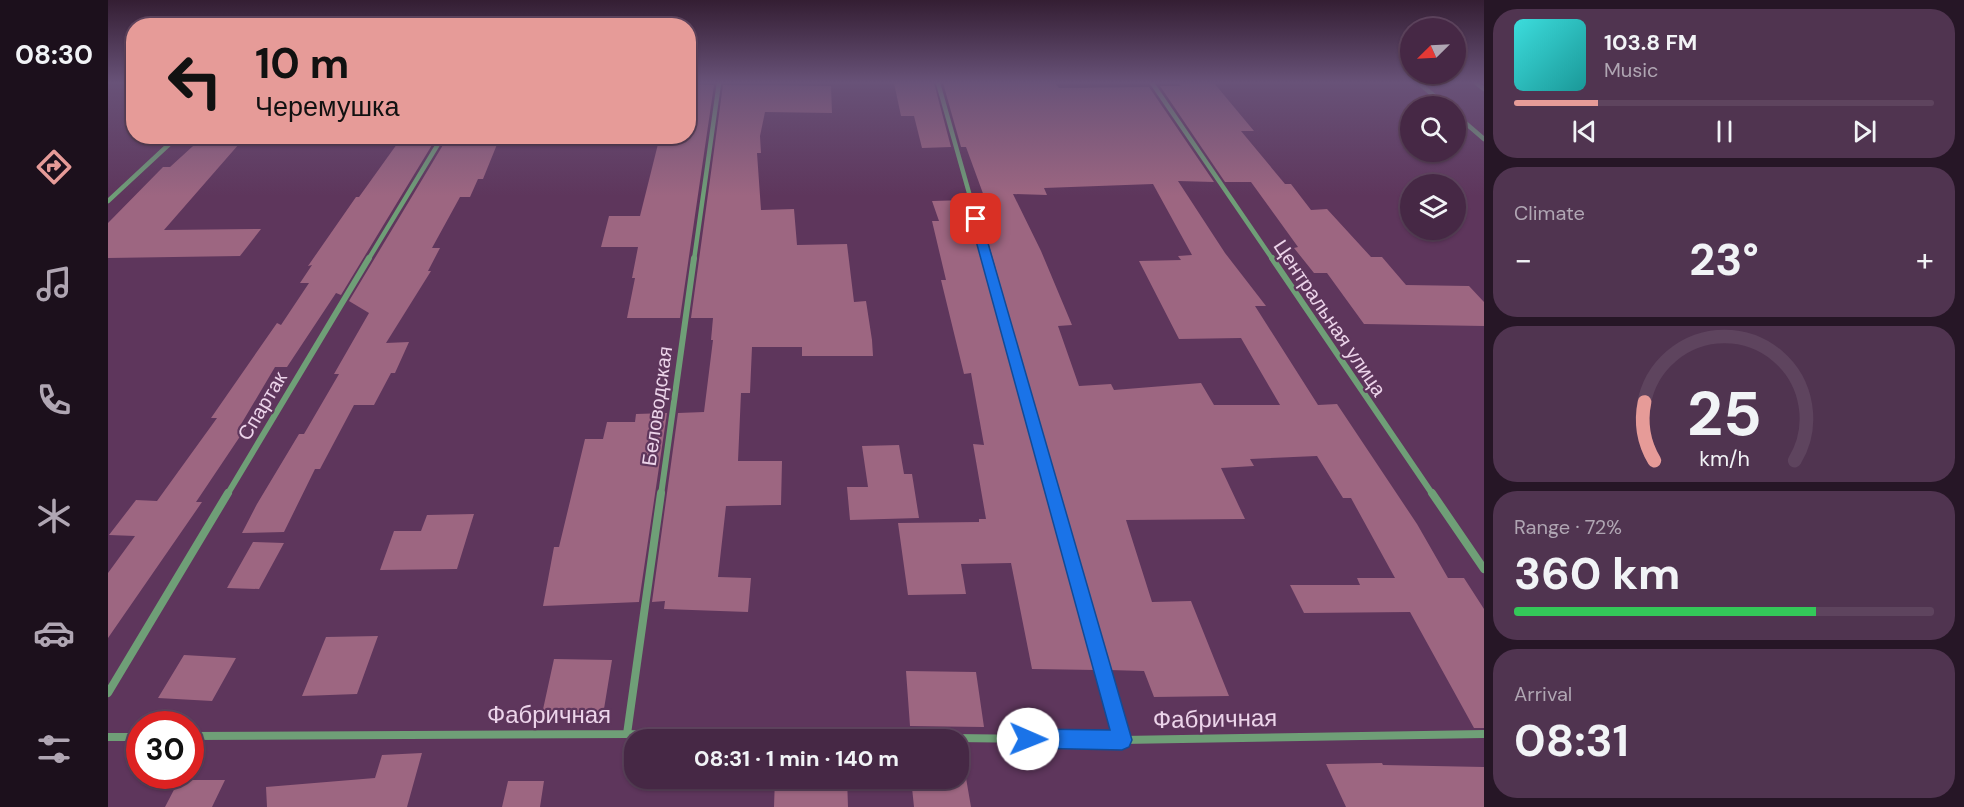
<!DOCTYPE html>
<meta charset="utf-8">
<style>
:root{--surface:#462845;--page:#503450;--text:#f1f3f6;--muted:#b0a6b3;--line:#5e445e;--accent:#e69b98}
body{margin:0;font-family:"DM Sans",sans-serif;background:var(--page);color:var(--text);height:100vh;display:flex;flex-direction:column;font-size:22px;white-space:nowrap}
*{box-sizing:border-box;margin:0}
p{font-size:20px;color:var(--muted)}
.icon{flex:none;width:33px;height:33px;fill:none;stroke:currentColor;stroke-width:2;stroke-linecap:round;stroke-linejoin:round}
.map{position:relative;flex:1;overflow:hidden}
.sheet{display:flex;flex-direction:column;gap:9px;padding:9px;background:#261626;width:480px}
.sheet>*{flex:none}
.banner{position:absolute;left:18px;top:18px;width:570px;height:126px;border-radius:24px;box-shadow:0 2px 4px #0004,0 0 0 2px var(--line);background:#e69b98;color:#111;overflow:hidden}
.needle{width:39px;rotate:246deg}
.controls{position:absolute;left:1292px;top:18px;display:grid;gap:12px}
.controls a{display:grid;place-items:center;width:66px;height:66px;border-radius:50%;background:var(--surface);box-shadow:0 2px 4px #0004,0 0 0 2px var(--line);font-size:30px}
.speed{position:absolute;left:18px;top:711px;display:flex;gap:12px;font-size:30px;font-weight:700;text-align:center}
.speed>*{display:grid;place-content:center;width:78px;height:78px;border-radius:50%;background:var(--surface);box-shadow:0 2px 4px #0004,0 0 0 2px var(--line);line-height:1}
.speed .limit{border:9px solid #d22;background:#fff;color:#111}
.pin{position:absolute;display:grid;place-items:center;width:51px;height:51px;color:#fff;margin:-26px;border-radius:12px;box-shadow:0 3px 9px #0006}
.me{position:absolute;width:66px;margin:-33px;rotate:91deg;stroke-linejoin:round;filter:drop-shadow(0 0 4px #0008)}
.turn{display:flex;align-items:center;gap:21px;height:126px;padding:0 30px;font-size:27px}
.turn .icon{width:78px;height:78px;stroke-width:2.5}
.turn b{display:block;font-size:42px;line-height:51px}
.big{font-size:45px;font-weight:700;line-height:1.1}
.sheet .card{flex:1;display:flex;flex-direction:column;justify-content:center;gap:9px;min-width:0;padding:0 21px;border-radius:24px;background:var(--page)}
.sheet .dial{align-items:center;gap:0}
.dial svg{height:156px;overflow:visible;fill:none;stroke:var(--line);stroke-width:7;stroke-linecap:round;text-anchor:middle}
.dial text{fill:var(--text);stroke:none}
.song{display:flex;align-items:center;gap:18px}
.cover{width:72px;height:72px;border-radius:9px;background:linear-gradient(135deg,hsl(180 70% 55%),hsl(180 70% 35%))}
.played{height:6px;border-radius:3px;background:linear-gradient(90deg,var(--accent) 20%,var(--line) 20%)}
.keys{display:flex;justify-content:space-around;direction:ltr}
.heat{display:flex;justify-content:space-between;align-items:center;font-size:33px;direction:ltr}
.charge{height:9px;border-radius:4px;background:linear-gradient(90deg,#34c759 72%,var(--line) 0)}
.trip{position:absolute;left:516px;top:729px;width:345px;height:60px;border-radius:24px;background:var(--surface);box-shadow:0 2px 4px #0004,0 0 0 2px var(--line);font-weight:700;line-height:60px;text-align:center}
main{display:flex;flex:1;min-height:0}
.dock{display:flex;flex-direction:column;width:108px;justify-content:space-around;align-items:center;background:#1c101c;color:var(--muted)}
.dock .icon{width:42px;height:42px}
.dock .on{color:var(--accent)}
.dock b{font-size:27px;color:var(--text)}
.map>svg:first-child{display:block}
</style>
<main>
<nav class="dock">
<b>08:30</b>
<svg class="icon on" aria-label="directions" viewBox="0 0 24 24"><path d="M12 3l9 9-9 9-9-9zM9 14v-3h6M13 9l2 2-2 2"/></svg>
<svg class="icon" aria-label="music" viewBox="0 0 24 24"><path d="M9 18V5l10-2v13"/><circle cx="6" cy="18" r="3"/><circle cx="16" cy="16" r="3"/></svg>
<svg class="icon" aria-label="phone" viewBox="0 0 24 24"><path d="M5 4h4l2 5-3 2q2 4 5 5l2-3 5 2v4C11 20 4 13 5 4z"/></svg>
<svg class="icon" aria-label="climate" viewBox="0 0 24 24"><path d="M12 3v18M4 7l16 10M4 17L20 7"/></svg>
<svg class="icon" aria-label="car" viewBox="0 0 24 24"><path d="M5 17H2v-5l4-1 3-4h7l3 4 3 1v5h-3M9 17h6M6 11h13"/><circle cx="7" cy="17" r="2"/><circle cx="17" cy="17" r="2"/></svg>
<svg class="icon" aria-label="filters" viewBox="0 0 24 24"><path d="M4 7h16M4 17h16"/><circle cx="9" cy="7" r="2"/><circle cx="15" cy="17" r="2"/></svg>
</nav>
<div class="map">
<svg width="1376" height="807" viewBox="0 0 1376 807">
<rect width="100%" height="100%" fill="#5e365c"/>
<path fill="#9d6681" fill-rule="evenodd" d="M786,83H826L843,147L814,148L806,116H793Z
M835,83H947L951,88L1041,87L1106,182L1070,181L1117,253L1158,306H1147L1210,405L1229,404L1309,524L1340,578H1356L1376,609V728H1366L1302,612L1196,613L1182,585H1252L1249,578H1287L1243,498H1235L1209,456L1142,459L1146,466L1113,468L1137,519L1018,520L1044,602L1083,601L1121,696L1046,697L1036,671L1001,670L868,199H877L858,147H853ZM1045,184L1084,255L1070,256L1073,260L1031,261L1071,339L1133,338L1172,405H1106L1093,383L1006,390L1003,384L971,386L950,326L964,325L933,251L905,194L939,195L936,188Z
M1070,83H1106L1146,131H1133L1177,184H1183L1203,210L1219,209L1263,257H1274L1298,285L1361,286L1376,302V326L1256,324L1219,273H1206L1186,248L1190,247L1143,182H1117L1052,86H1073Z
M580,84L606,85L572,318H519L527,278H524L530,247H493L501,216H532L552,136H580Z
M615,85L723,86L724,113L657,112L652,136L653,153H649L653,210L686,209L689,245L739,244L746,302L758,301L764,340L765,356H694V347H644L642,393H633L630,461H674L673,505L618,506L610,577L643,578L640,612L556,609L557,601L544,602L570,413L596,412L605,340H603L605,318H583Z
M96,136H138L56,230L153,229L132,256L0,258V223L55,167H62Z
M392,137L375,179H370L362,197H352L324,248H332L320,271H323L278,343L301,342L287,373H283L266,405H246L212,469H207L176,532L134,533L149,504L191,434H196L231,374H226L261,313L241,301L335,145H351L354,138Z
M289,144L324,145L233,295L228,293L179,367H167L132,426H139L88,502H94L0,638V573L27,536L1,535L28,500L49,501L109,418H103L169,323L173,325L201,283H192L204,265L200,266L248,197H251Z
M858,200L874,259L988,670L924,669L903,563L853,564L858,594L800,595L790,523L871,522V519H878L865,444L876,445L863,373L856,374L833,280H838L824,221H831L824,201Z
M559,413L531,602L435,606L446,547H451L477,439H495L499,422H527L528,414Z
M791,445L796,474H804L811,518L742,520L739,487H760L754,446Z
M366,514L349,569L272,570L286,531H313L319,515Z
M145,542L176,543L151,589L119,588Z
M270,636L249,694L194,696L218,637Z
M76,655L128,658L104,701L50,698Z
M446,659L504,660L495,715L434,714Z
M798,671L868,672L876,727L802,726Z
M314,753L299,807H159L158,787L267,778L274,755Z
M1274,763L1275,765L1376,767V807H1238L1218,764Z
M667,778H739L740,807H666Z
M803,778H858L863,807H806Z
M71,780H117L104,807H57Z
M400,781H436L432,807H394Z"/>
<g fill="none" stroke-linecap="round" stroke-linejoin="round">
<path stroke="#6f9f77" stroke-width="4.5" d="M830,83L880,260
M1044,83L1165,260
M1311,83L1338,106
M1368,83L1376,89
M1347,114L1376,139
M0,201L70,136
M260,260L335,136
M586,260L611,83"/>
<path stroke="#6f9f77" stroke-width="6" d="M879,258L945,495
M1164,258L1325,495
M119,495L261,258
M553,495L586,258"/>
<path stroke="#6f9f77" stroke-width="8" d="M945,493L1014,740
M1324,493L1376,569
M0,693L120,493
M519,734L553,493
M82,736L519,734L1014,740L1376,734
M0,737H32"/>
</g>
<linearGradient id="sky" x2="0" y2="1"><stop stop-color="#341e33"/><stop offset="0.42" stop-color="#685278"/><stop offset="1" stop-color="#685278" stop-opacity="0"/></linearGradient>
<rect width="1376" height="196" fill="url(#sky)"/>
<path fill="#1a73e8" stroke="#114b97" stroke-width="1.5" d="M868,216L873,219L1024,740L1021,747L1014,750L920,748L913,746L911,739L913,732L920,729L1002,730L862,219Z"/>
<g text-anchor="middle" stroke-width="4.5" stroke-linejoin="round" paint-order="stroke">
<g font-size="20" fill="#ecd4ea" stroke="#5e365c">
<text transform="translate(1222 318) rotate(56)" y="7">Центральная улица</text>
<text transform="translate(154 406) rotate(-59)" y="7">Спартак</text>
<text transform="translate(549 406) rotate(-82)" y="7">Беловодская</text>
</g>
<g font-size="24" fill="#ecd4ea" stroke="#5e365c">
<text x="441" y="723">Фабричная</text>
<text transform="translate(1107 719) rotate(-1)" y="8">Фабричная</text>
</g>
</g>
</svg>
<div class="controls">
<a><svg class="needle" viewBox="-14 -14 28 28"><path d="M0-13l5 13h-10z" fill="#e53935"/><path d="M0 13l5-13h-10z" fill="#b0a6b3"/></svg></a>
<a><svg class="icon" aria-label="search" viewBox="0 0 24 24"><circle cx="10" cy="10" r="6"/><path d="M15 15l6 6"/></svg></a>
<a><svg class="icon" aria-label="layers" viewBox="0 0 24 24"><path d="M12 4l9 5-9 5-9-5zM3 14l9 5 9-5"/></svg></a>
</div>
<div class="speed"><div class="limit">30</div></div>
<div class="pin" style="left:868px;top:219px;background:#d93025"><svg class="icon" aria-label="arrive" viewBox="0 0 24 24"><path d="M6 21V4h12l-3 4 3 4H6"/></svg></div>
<svg class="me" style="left:920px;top:739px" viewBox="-20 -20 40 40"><circle r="19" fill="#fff"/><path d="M0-13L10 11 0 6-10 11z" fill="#1a73e8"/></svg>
<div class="trip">08:31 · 1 min · 140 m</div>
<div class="banner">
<div class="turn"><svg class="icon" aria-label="left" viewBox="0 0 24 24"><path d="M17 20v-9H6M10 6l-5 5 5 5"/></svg><div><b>10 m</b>Черемушка</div></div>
</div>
</div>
<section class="sheet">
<div class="card">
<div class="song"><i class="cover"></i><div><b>103.8 FM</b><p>Music</p></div></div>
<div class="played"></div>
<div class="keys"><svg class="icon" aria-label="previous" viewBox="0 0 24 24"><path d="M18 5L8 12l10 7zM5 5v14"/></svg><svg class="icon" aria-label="pause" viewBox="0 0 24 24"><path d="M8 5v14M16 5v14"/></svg><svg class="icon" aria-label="next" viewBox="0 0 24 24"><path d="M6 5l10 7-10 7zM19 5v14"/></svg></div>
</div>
<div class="card"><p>Climate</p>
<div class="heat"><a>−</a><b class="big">23°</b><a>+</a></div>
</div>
<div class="card dial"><svg viewBox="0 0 100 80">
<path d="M14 69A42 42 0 1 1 86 69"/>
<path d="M14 69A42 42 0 0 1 9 39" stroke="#e69b98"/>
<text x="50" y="56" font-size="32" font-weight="700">25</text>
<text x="50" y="72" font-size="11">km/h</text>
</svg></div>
<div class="card"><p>Range · 72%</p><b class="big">360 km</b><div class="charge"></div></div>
<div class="card"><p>Arrival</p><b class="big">08:31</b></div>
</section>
</main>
